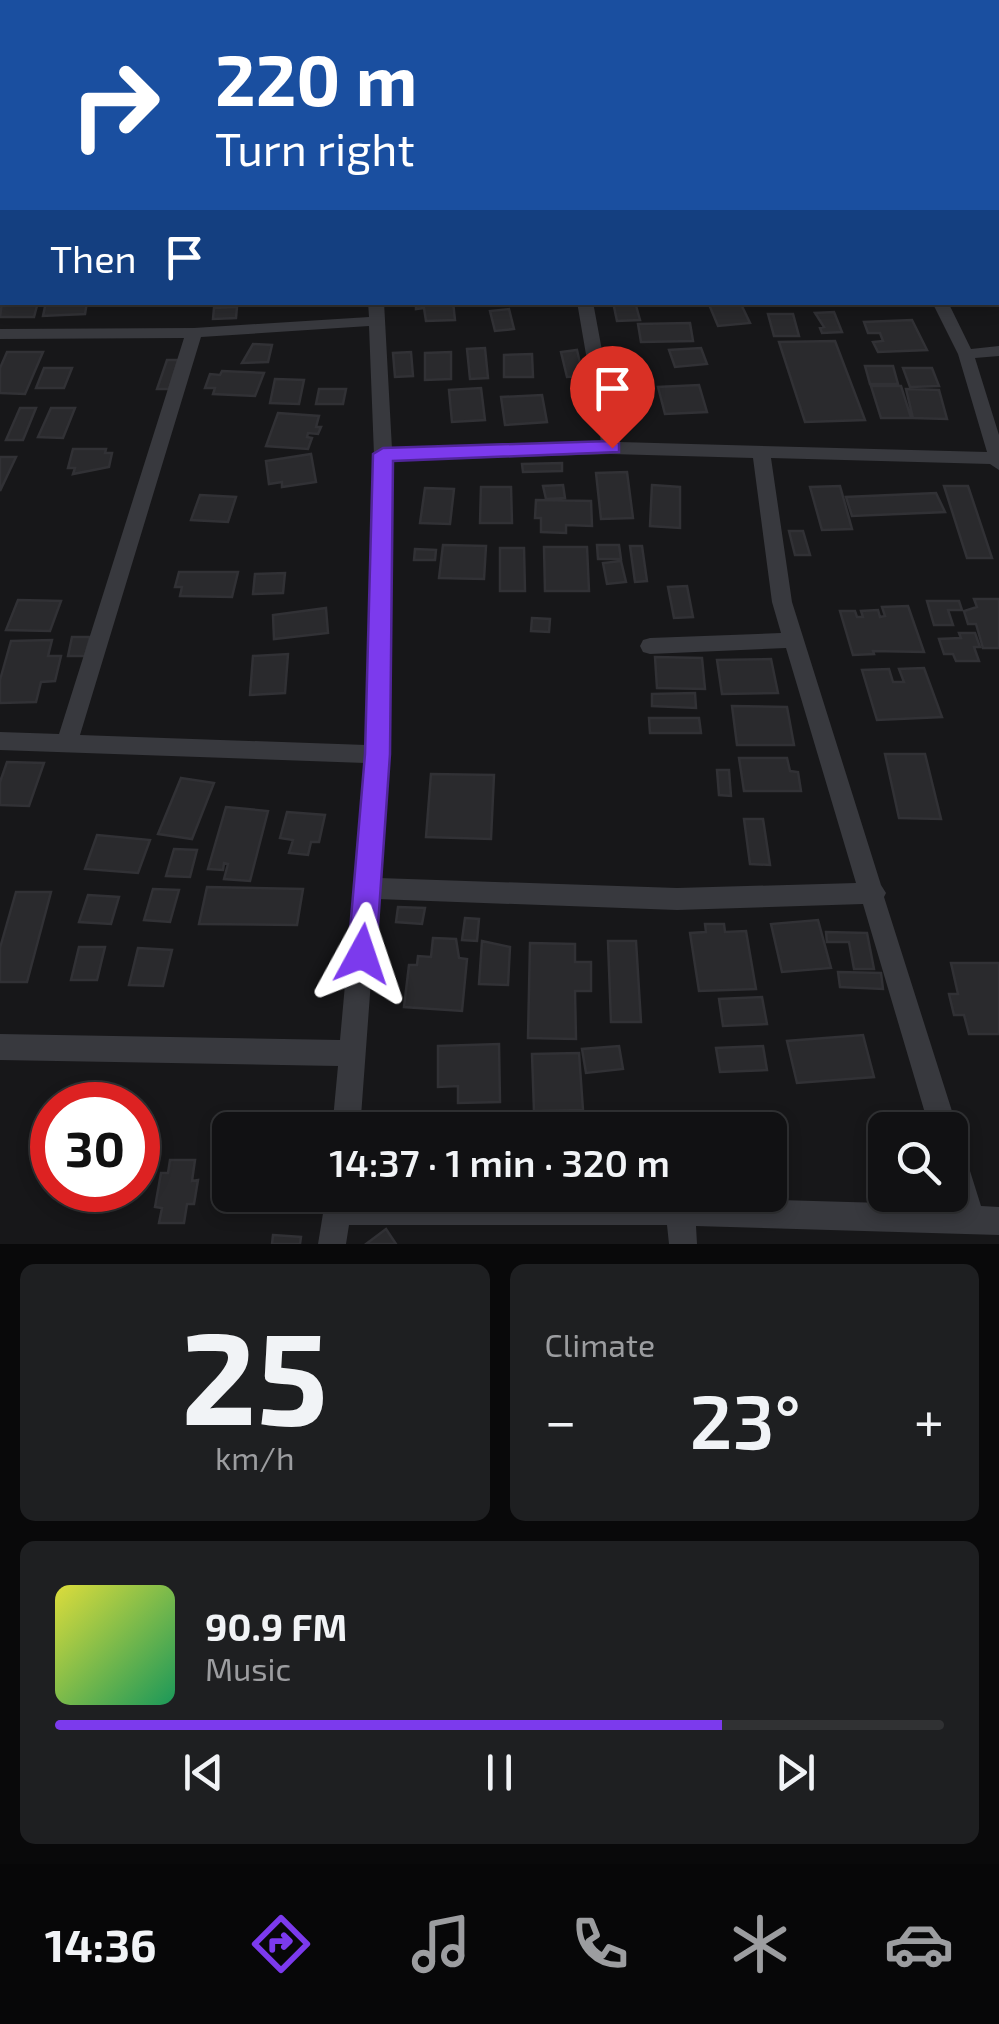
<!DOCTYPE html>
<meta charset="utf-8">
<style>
:root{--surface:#111113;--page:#1e1f21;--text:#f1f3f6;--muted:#9c9da0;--line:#303133;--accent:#7c3aed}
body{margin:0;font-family:"Exo 2",sans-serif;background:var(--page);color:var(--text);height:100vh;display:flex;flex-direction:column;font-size:38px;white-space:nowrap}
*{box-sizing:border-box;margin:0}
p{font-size:32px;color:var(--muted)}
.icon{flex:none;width:55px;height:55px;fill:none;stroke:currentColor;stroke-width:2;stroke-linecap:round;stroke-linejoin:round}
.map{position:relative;height:1244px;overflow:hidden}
.sheet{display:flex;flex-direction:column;gap:20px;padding:20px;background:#09090a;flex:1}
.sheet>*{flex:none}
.banner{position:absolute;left:0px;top:0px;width:1000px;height:305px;box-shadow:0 5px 15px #0003,0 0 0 2px var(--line);background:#1a4fa0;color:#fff;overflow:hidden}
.buttons{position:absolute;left:868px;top:1112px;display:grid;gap:20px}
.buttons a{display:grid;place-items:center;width:100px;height:100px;border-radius:15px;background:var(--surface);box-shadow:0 5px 15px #0003,0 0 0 2px var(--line);font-size:50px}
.speed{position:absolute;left:30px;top:1082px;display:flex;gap:20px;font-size:50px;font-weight:700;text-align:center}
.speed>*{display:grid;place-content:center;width:130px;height:130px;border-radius:50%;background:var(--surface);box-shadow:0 5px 15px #0003,0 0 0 2px var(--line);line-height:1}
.speed .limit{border:15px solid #d22;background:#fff;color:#111}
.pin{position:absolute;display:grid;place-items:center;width:85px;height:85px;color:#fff;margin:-102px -42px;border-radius:50% 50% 50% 0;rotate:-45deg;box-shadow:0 0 10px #0007}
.pin .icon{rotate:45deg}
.me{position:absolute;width:110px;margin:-55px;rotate:5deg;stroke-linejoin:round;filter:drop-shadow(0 0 8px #0008)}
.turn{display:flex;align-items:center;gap:35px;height:210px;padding:0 50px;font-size:45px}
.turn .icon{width:130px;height:130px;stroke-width:2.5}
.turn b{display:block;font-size:70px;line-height:85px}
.then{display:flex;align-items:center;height:95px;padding:0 50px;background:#0003;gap:20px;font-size:38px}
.big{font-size:75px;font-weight:600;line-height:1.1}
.sheet .tile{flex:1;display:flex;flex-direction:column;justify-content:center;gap:15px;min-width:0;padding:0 35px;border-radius:15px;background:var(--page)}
.sheet .dial{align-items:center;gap:0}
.dial b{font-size:130px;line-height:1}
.song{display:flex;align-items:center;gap:30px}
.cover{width:120px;height:120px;border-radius:15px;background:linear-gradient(135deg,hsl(60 70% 55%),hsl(150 70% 35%))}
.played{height:10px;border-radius:5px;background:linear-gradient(90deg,var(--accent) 75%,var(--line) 75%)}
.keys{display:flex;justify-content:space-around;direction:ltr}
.heat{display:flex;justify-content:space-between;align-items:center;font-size:55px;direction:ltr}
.sheet .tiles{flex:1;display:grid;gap:20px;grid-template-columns:1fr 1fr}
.tile:last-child{grid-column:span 2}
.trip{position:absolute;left:212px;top:1112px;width:575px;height:100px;border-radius:15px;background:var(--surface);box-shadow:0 5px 15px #0003,0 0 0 2px var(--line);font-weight:600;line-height:100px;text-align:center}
.tab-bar{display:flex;height:160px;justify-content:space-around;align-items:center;background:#070708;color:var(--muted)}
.tab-bar .icon{width:70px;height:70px}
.tab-bar .on{color:var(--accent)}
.tab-bar b{font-size:45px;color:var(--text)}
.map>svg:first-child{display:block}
</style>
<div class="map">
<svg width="999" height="1244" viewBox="0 0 999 1244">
<rect width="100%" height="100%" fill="#171719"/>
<path fill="#2a2a2d" stroke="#313135" stroke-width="2.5" d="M38,302L34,317H0L2,303Z
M46,302H87L85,314L43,316Z
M416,302H453L455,320L426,321L424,308L416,309Z
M613,302H635L640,320L617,321Z
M708,302H740L750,323L718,326Z
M237,307L236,318L213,319L214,308Z
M509,309L514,329L495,331L490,311Z
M834,312L842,332L822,333L820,328L824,327L815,313Z
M768,314H793L799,336H774Z
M912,320L927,350L878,352L873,342L883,341L880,333H868L864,322Z
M690,323L693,341L641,342L638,324Z
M835,341L865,420L805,422L779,342Z
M253,344L272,345L268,362L242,363Z
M485,348L488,378L470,379L467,349Z
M701,348L707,364L675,367L669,350Z
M577,350L583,376L567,377L561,352Z
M7,352H43L25,394L0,393V368Z
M411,352L413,376L395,377L393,353Z
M451,352V379L425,380V353Z
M532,354L533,377H504V355Z
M167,360H178L169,389H157Z
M865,366H893L898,384H870Z
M44,368H72L64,388H36Z
M903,368H932L939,386L910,387Z
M222,371L264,373L255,396L213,394L215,388H205L210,374L220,375Z
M637,372L646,402L629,403L620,374Z
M275,379L304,380L299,404L270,403Z
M699,385L707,412L665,414L658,387Z
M871,386H901L911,418H881Z
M481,388L485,420L452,422L449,390Z
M319,389H346L343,404H316Z
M906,389L939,390L947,419L913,418Z
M542,395L547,422L505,425L501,397Z
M20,408H36L23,440H6Z
M51,408H75L63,438L38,437Z
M278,413L319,416L316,427H321L318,434L308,433L307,437L312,438L308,449L266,446Z
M73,449H106L105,453H112L109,467L73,474L75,468H68Z
M311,454L316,482L282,487V482L269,484L266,461Z
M0,457H16L0,491Z
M562,463V471L523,472L522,464Z
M627,472L633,518L601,519L596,473Z
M563,485L565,498L546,499L543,486Z
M652,485L680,487V528L650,526Z
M840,486L852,529L822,530L810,487Z
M944,486H968L992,558H967Z
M481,487H511L512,523H480Z
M425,488L454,489L450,524L420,523Z
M936,493L945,512L852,516L846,497Z
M200,495L236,497L228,522L191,520Z
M536,500L591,501L592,526L566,525V533L541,532V518H535Z
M789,531H803L810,555H795Z
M443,545L486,546L484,579L439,578Z
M597,545H619L621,559H598Z
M630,546H642L647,581L635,582Z
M544,547H587L589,591H545Z
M500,548H524L525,591H500Z
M415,549L436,550L435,560H414Z
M621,561L626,582L607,584L603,563Z
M179,572H238L232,597L180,596L182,587H175Z
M285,573L283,593L253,594L255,574Z
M687,586L693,617L674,618L668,587Z
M974,599H999V648H983L976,624H968L964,611L977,607Z
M18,600L61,601L50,631L6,630Z
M927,601H959L962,610H948L953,625H934Z
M908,606L924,652L873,651L874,654L853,655L840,611H855L857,617H863L861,611L878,610L880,617L885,616L882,607Z
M326,608L328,633L274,639L273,615Z
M532,618L550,619L549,632L531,631Z
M959,633H975L980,647H974L979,661H956L953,654H944L939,639L961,638Z
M72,637H90L85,656H68Z
M52,640L48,656H61L55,681L41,682L36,702L0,703V680L11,641Z
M288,654L285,693L250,695L253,656Z
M655,657L702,658L705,689L657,688Z
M771,659L778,693L722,694L717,660Z
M924,668L942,717L877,720L862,670L889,669L893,682H904L899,669Z
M695,693L696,708L652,706V694Z
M732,706L787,707L794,745H737Z
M649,718H699L701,733H650Z
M885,754H925L941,819L899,818Z
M739,758H787L790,771L798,772L801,791H744Z
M7,762L44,763L29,806L0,805V782Z
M717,770H729L731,796L719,795Z
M431,774L494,775L491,839L426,837Z
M181,778L214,783L192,839L158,834Z
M226,807L268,811L250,881L224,879L228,864L224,863L223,870L208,869Z
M287,812L325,815L319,842H311L308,855L289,853L293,840L280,838Z
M744,819H763L770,865L750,864Z
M97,835L150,840L138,873L85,869Z
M174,849L197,850L190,877L166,876Z
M207,887L303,889L297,925L199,924Z
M153,889L179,890L170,922L144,920Z
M16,892H51L27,982H0V948Z
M88,895L119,897L111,924L79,922Z
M398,907L425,908L422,924L396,922Z
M465,918L479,919L477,941L462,940Z
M818,920L831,968L782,972L771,924Z
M705,924H724L725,932L746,931L756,989L699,991L690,933L706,932Z
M826,932L867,933L874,969H854L849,942H827Z
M433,938L456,939L459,958L467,959L462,1011L404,1007L409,965H417L418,956L431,957Z
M482,941L510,947L508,985L479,984Z
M608,941H636L641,1022H611Z
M530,943L575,944V962H591V991H575L576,1039L528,1038Z
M79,947H105L97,980H71Z
M138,948L172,950L163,986L129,985Z
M951,963H999V1034H969L964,1015H954L949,994H958Z
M838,972L881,973L883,989L840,987Z
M762,997L767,1024L723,1026L719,999Z
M863,1035L874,1077L797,1083L787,1041Z
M499,1044L500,1102L458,1103V1086L438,1087V1046Z
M619,1046L623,1069L586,1073L582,1049Z
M763,1046L767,1070L720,1072L716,1048Z
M579,1053L583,1110L534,1111L532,1054Z
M533,1115H562L563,1130H534Z
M170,1160H195L192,1181L198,1180L194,1204H187L184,1223H159L162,1208L155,1207L161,1173H168Z
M386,1229L396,1244H366Z
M273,1235L301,1237L300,1244H272Z"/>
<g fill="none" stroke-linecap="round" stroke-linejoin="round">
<path fill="#38393e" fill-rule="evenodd" d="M66,0H87L89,2H68Z
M447,0H459V2H448Z
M582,0H594L595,2H584Z
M894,0H907L909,2H896Z
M998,29H999V37L998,36Z
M999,97V106H998V98Z
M998,168H999V178H998Z
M368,302H384L392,449L601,442L577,302H593L619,442L987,452L958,354L932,302H948L971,349L999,346V356L975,358L999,435V470L990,464L771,458L792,602L881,885L886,893L884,897L958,1130L955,1137L960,1139L981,1206L999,1207V1235L696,1226L697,1244H669L667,1225H349L346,1244H318L326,1195L680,1197L953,1205L950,1195V1130H930L863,904L677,910L377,899L360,1130H332L338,1066L0,1060V1034L340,1040L365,763L0,750V732L59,734L184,338L0,339V329L194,328L369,317ZM369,326L374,455L366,745L80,735L201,337ZM611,454L753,458L772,602L781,633L650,638L643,640L640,646L643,652L650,654L786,648L856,883L677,888L379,878L388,754L392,461Z"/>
<path fill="#46484e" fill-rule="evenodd" d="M2,169V182L0,183V170Z"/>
</g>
<path fill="#7c3aed" stroke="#51269a" stroke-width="2.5" d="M612,441L619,443V452L393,461L390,754L376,954L372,963L362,967L352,963L348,954L365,754L373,454L383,448Z"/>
</svg>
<div class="buttons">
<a><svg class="icon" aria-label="search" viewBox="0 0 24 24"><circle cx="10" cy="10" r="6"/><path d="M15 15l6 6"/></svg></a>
</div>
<div class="speed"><div class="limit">30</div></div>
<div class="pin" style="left:612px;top:448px;background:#d93025"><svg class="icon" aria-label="arrive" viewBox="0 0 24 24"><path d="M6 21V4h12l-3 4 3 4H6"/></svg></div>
<svg class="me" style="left:362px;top:954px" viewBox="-20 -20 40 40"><path d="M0-17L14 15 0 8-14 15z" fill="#7c3aed" stroke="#fff" stroke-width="4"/></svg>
<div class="trip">14:37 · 1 min · 320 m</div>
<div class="banner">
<div class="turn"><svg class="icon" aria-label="right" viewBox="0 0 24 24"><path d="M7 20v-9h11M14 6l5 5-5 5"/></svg><div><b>220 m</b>Turn right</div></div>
<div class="then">Then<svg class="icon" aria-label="arrive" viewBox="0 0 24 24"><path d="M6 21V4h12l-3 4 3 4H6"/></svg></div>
</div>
</div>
<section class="sheet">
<div class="tiles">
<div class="tile dial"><b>25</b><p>km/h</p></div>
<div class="tile"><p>Climate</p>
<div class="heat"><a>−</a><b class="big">23°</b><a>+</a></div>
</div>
<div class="tile">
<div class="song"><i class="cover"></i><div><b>90.9 FM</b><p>Music</p></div></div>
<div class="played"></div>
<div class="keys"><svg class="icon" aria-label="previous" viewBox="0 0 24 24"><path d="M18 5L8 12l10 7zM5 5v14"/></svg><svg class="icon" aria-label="pause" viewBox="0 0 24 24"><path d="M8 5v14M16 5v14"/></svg><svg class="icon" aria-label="next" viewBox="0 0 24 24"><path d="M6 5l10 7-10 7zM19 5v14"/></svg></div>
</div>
</div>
</section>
<nav class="tab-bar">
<b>14:36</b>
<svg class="icon on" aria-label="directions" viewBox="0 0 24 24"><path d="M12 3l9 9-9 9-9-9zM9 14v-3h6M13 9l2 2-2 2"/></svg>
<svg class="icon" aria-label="music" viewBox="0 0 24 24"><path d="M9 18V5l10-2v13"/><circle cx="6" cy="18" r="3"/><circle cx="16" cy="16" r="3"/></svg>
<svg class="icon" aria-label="phone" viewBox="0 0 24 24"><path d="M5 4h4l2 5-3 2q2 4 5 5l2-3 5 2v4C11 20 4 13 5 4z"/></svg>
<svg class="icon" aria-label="climate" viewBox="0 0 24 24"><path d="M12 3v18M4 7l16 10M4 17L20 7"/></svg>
<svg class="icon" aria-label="car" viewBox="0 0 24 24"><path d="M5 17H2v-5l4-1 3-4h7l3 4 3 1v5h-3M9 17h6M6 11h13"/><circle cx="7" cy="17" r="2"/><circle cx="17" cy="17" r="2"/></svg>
</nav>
